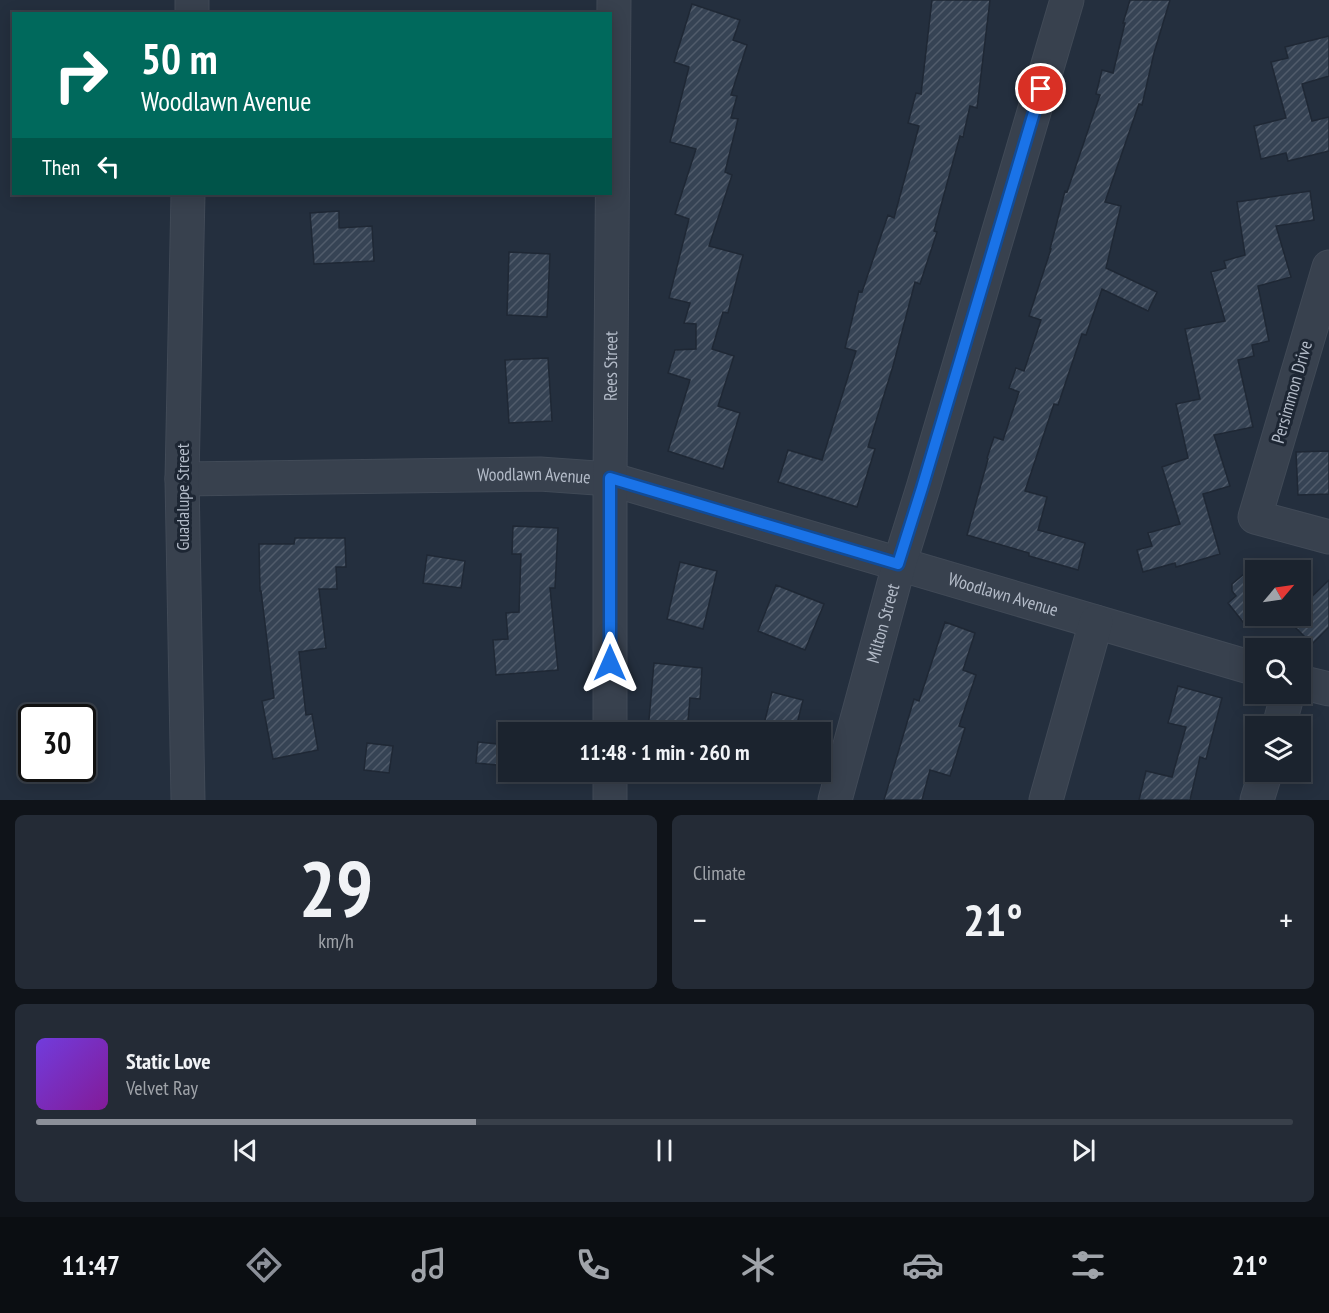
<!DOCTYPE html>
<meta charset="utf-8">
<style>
:root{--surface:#1b232e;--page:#242b36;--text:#f1f3f6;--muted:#a0a4aa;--line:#39404a;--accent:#8c9099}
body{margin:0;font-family:"PT Sans Narrow",sans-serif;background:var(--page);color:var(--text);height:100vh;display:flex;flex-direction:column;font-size:22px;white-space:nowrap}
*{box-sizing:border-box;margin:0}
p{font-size:20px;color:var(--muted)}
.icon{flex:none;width:33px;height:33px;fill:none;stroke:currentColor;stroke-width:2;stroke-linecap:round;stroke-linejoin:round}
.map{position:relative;height:800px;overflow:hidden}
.sheet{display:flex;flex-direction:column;gap:15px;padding:15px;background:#0f1319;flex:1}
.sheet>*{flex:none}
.guide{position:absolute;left:12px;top:12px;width:600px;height:183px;border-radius:0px;box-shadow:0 3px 15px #0003,0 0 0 2px var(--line);background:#00695c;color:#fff;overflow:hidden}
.needle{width:39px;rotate:61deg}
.buttons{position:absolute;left:1245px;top:560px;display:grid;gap:12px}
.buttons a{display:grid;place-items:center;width:66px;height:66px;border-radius:0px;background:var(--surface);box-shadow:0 3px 15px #0003,0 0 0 2px var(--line);font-size:30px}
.speed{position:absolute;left:18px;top:704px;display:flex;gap:12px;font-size:30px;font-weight:700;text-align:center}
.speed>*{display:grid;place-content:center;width:78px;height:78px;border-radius:50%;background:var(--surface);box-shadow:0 3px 15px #0003,0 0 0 2px var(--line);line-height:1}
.speed .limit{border:3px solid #111;border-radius:9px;background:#fff;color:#111}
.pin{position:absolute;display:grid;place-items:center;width:51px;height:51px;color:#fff;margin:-26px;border:3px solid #fff;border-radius:50%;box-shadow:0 2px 6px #0007}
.me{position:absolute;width:66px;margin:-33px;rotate:0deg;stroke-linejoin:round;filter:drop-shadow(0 0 4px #0008)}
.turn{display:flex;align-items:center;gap:21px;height:126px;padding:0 30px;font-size:27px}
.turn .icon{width:78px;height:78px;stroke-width:2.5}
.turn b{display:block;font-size:42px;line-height:51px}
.then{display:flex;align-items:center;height:57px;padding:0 30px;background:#0003;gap:12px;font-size:22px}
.big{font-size:45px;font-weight:700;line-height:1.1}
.sheet .widget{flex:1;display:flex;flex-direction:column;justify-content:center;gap:9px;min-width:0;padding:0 21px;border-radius:9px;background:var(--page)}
.sheet .dial{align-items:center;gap:0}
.dial b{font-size:78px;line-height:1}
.song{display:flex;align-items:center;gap:18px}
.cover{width:72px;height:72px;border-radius:9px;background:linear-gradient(135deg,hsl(260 70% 55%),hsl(290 70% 35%))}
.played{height:6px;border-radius:3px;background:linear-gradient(90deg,var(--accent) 35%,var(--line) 35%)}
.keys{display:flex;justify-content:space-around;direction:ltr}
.heat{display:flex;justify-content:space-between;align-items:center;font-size:33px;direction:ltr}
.sheet .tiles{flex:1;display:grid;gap:15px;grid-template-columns:1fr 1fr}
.widget:last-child{grid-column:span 2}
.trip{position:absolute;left:498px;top:722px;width:333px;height:60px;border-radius:0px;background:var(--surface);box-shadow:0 3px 15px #0003,0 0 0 2px var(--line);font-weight:700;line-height:60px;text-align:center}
.dock{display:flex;height:96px;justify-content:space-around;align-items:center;background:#0b0e12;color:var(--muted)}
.dock .icon{width:42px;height:42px}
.dock .selected{color:var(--accent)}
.dock b{font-size:27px;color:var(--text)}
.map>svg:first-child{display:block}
</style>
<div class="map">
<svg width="1329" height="800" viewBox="0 0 1329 800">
<defs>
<pattern id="building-hatch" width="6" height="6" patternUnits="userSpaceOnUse" patternTransform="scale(1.5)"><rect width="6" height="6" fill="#364354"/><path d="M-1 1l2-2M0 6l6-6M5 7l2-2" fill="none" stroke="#515c6b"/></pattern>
</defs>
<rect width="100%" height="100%" fill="#242f3e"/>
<path fill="url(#building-hatch)" stroke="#1f2835" stroke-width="1.5" d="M932,0H990L977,108L970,106L963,137L960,136L934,231L937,232L920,284L915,282L893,366L868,447L875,449L857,507L778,482L788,450L822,460L856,351L845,348L859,291L862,292L888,215L894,218L919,126L908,123L916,93L921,94Z
M1130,0H1170L1154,53L1142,105L1139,104L1105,202L1121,206L1106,268L1157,292L1148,311L1102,289L1086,335L1082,334L1058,405L1054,404L1025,491L1047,497L1038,530L1085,543L1078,570L1029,556V553L967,535L988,459L987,458L994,437L1003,440L1019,392L1009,388L1016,368L1024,371L1041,320L1029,316L1051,249H1050L1065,191L1067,192L1100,95L1096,94L1102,70L1113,73L1125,23H1123Z
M692,4L740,20L733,40L747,45L731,95L737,96L731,118L738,119L725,172L732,175L709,246L743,255L728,313L723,312L712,349L734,356L718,406L740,413L723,469L668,451L690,380L668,373L675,350L696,349V324L684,323L690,303L669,298L689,219L675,214L696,149L670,142L689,67L674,62Z
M1329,36V76L1302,84L1312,121L1329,117V151L1288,161L1286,153L1261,159L1254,126L1286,118L1271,62L1288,58L1285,47Z
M1310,191L1314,220L1276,226L1291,277L1258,286L1269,341L1252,345L1254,356L1238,360L1253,427L1214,435L1230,486L1203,494L1220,554L1176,567L1175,563L1143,572L1137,550L1152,546L1148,533L1180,524L1162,467L1188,458L1176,404L1200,399L1185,329L1225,321L1211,272L1226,268L1224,261L1245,255L1237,202Z
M339,211V228L372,226L374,261L314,264L310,213Z
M509,252L550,254L547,317L507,315Z
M548,358L552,421L509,423L505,360Z
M1329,451V494L1298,495L1296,452Z
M513,526L558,528L555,588H550L558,670L496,675L493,640L508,639L506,613L519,612L521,554H512Z
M295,538H345L346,567H336L337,589H319L326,648L299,652L306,715L312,714L318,750L273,759L262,701L274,698L261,591H260L259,544H294Z
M427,555L465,561L461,588L423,583Z
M680,562L717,571L703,629L667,619Z
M1256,564V621L1251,615L1243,622L1228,603L1236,596L1232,591V584Z
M1329,580V627L1312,644L1288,620L1294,615H1300V608Z
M776,585L824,604L805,650L758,631Z
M945,622L975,633L963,670L976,675L959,726L965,728L950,776L930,770L922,800H884L914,699L919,701Z
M654,663L702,668L700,699L690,698L687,732L648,731Z
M1178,686L1222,698L1206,759L1200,757L1190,800H1139L1146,771L1172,777L1186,727L1168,723Z
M772,692L803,700L795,732H762Z
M478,742L508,745V766L476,763Z
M367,743L393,746L389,773L364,770Z
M752,771H786L783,781L752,773Z"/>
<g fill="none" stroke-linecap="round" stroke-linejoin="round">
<g stroke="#414a57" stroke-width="35">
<g id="minor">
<path d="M192,14V0"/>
<path d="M1329,267L1255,517L1329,537"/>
<path id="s1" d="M182,479L540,474L610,479L1256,669"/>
<path d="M1300,682L1329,689"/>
<path d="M1279,726L1288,693"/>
<path id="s2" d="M610,732V479L614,0"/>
<path d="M188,800L182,479L188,194"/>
<path d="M610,800V771"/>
<path id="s3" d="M835,800L899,565L923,488L1067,0"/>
<path d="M1046,800L1096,622"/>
<path d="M1257,800L1266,771"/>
</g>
</g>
<use href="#minor" stroke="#38414e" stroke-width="33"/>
</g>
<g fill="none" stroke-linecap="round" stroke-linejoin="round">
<g stroke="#114b97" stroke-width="15">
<path id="route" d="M610,663V478L898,564L922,488L1041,89"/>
</g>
<use href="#route" stroke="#1a73e8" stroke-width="10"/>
</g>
<g text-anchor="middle" stroke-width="6" stroke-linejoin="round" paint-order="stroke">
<g font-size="18" fill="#b4bcc9" stroke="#1d2633">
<text dy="6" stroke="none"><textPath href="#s2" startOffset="366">Rees Street</textPath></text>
<text transform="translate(1292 392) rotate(-74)" y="6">Persimmon Drive</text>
<text dy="6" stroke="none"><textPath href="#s1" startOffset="352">Woodlawn Avenue</textPath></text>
<text transform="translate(183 497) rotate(-90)" y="6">Guadalupe Street</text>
<text dy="6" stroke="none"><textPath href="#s1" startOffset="838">Woodlawn Avenue</textPath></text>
<text dy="6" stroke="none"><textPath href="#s3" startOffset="183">Milton Street</textPath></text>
</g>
</g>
</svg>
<div class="buttons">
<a><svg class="needle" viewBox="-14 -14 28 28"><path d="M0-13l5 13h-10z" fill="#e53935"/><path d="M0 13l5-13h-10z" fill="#a0a4aa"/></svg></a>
<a><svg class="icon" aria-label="search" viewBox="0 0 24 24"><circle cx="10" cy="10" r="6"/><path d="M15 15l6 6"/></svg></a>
<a><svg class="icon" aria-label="layers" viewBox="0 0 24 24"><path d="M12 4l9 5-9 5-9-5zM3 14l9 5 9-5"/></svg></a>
</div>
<div class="speed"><div class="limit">30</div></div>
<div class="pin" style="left:1041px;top:89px;background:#d93025"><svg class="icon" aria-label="arrive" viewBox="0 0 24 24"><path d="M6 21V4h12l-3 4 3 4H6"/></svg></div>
<svg class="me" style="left:610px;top:663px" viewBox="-20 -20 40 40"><path d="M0-17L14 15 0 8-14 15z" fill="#1a73e8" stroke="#fff" stroke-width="4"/></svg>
<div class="trip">11:48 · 1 min · 260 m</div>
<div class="guide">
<div class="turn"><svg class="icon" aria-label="right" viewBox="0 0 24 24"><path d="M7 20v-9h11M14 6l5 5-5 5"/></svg><div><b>50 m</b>Woodlawn Avenue</div></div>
<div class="then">Then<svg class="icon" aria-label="left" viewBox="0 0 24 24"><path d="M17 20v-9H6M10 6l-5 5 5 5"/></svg></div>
</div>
</div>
<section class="sheet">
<div class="tiles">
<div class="widget dial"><b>29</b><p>km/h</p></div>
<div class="widget"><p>Climate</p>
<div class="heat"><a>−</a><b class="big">21°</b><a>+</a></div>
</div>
<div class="widget">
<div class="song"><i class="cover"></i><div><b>Static Love</b><p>Velvet Ray</p></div></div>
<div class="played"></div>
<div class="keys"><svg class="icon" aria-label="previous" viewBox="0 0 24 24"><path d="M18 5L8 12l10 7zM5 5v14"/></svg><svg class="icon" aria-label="pause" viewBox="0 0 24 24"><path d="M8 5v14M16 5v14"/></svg><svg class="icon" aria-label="next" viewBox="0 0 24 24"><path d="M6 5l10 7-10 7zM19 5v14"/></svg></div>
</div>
</div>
</section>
<nav class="dock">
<b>11:47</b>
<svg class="icon selected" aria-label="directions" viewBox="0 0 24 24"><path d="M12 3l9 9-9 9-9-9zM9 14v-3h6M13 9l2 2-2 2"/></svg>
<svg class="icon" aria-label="music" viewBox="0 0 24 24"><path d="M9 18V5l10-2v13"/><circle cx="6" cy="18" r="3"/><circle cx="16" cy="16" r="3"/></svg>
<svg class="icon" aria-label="phone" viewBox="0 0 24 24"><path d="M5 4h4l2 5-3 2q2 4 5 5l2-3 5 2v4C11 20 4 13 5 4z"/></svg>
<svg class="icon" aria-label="climate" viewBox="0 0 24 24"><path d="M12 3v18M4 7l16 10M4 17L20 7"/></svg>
<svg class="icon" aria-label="car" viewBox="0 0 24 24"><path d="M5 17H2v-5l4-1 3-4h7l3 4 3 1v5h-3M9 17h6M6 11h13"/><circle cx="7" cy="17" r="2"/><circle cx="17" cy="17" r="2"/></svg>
<svg class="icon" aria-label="filters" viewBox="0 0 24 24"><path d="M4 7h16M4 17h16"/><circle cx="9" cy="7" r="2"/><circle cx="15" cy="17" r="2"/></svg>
<b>21°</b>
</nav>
